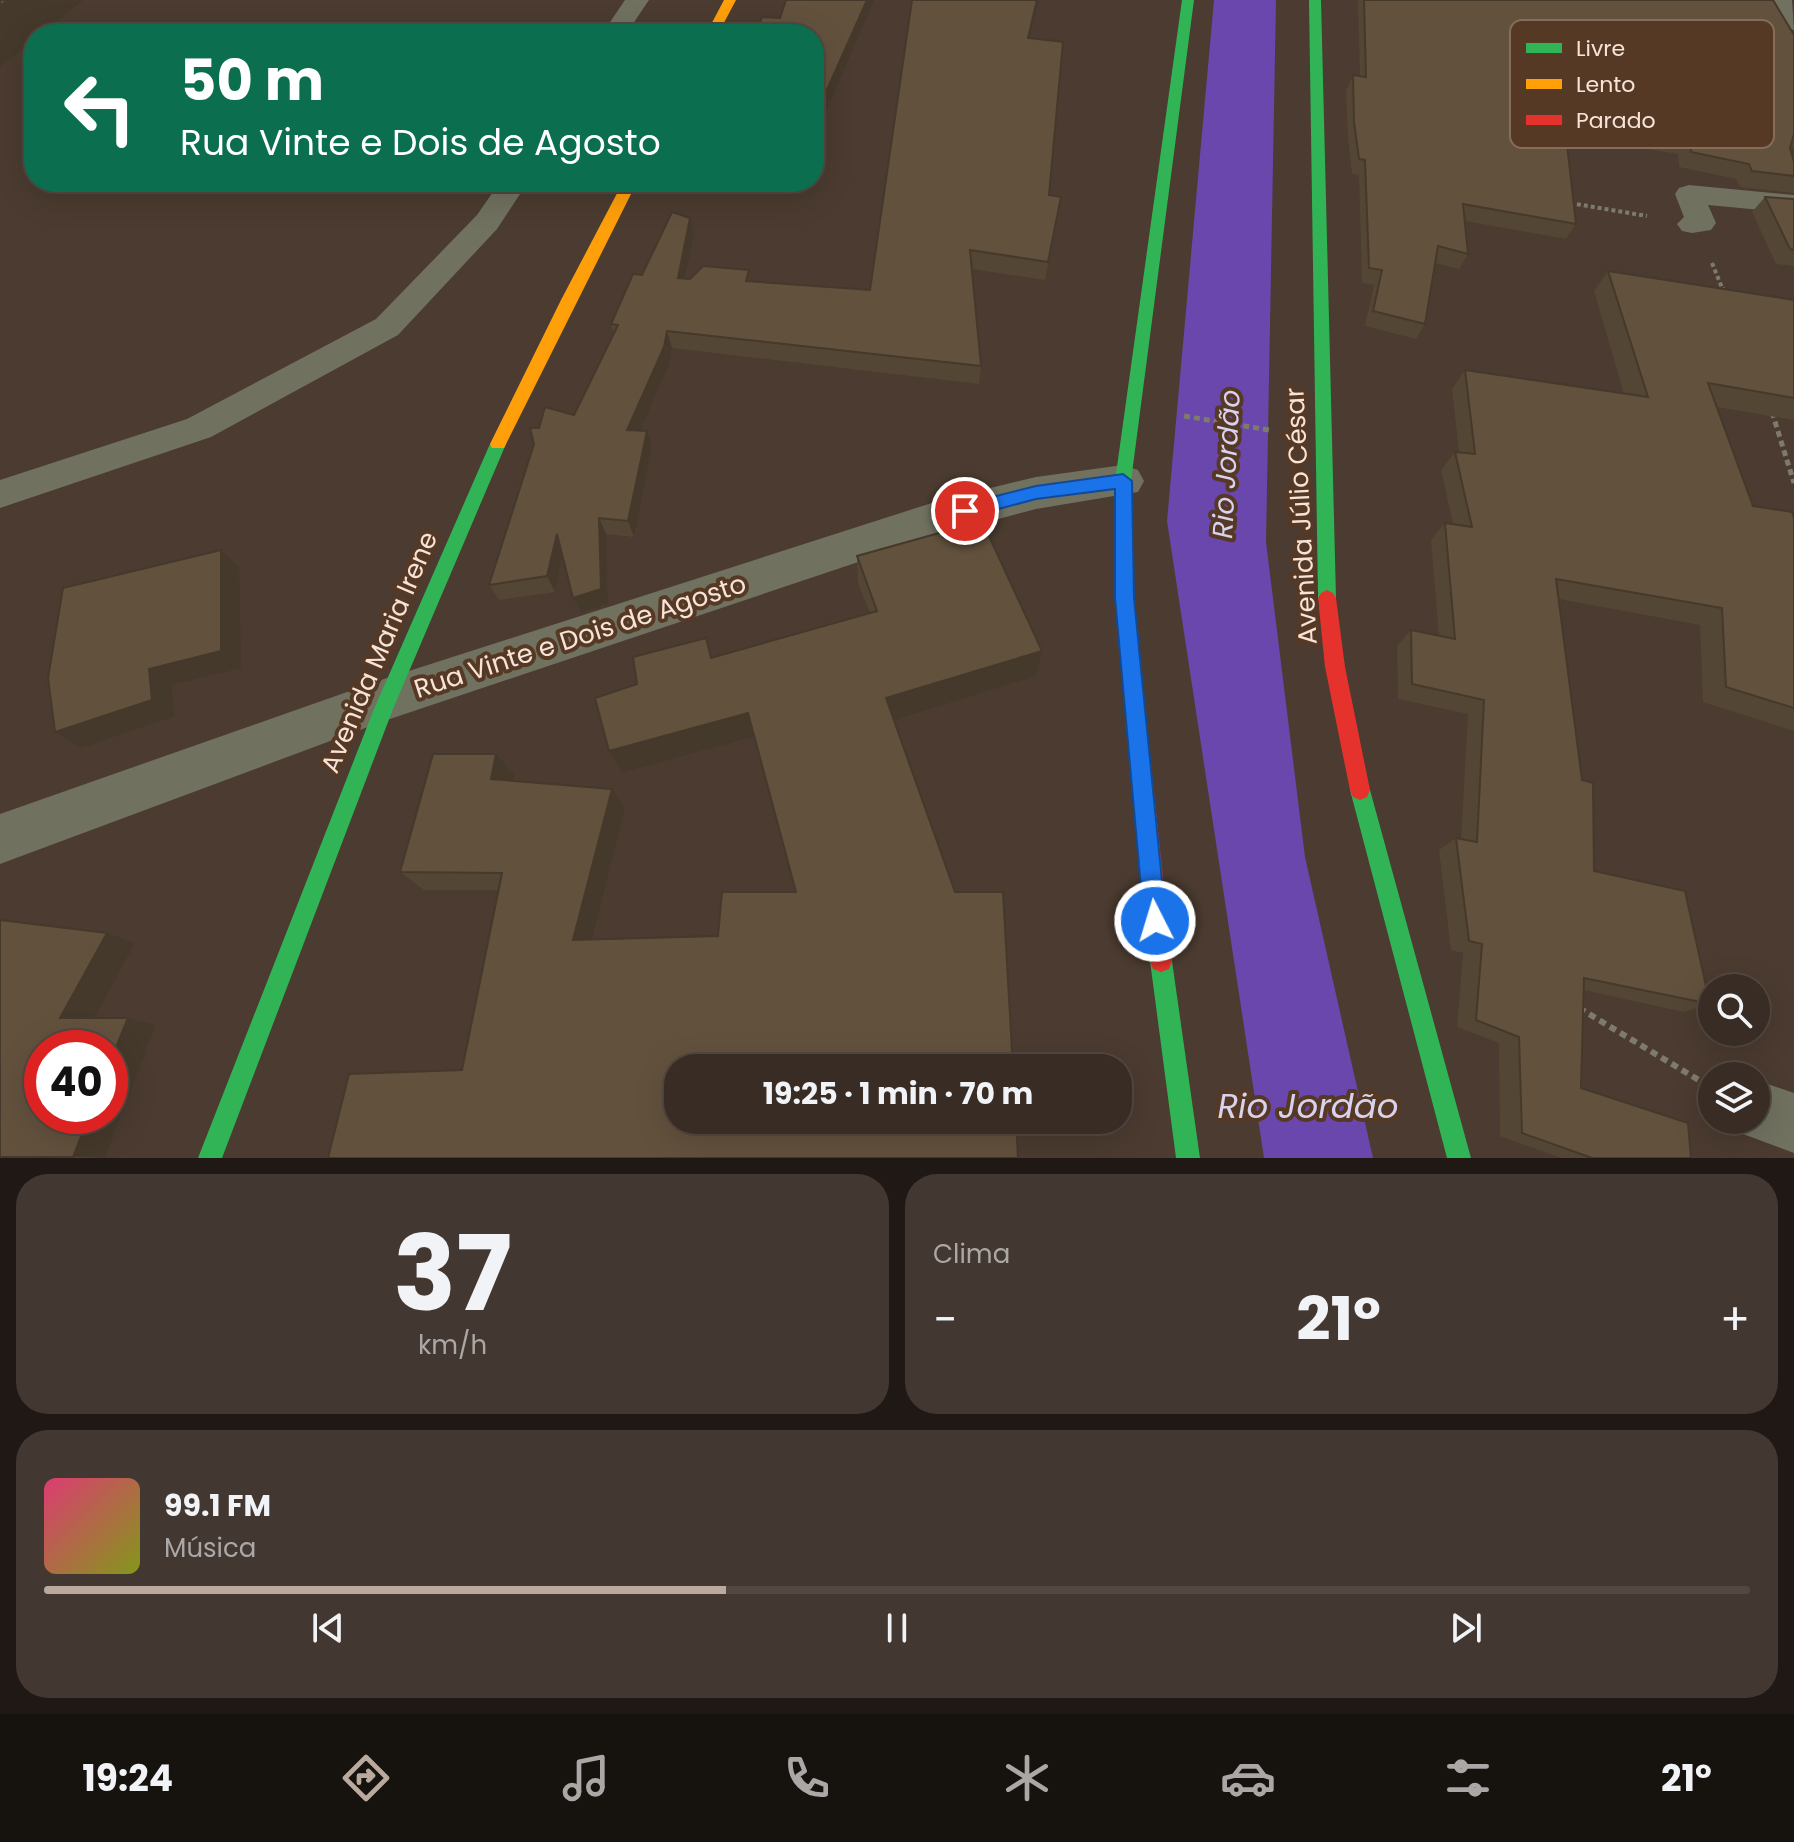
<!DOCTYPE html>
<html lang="pt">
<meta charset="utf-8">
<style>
:root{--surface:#382c24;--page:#433831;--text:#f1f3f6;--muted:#aba7a6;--line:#524841;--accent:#bba99d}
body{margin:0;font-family:Poppins,sans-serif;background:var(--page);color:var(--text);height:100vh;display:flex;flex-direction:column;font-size:30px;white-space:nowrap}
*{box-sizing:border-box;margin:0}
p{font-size:26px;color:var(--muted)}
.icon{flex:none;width:44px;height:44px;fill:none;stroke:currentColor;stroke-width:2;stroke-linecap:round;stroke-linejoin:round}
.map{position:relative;height:1158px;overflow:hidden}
.sheet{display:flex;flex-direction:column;gap:16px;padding:16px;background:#1f1814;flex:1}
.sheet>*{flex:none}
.guide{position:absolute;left:24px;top:24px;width:800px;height:168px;border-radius:32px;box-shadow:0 8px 32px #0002,0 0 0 2px var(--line);background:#0b6e4f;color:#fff;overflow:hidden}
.tools{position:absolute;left:1698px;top:974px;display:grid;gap:16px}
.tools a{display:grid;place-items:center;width:72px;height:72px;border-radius:50%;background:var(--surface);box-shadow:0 8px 32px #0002,0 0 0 2px var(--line);font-size:40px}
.speed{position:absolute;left:24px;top:1030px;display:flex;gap:16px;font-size:40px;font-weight:700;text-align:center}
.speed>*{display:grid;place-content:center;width:104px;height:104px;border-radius:50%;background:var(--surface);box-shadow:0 8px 32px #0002,0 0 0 2px var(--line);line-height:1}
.speed .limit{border:12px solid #d22;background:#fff;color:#111}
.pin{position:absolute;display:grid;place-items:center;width:68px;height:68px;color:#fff;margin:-34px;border:4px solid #fff;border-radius:50%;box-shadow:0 2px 8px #0007}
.me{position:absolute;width:88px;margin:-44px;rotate:355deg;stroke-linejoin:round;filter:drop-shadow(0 0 6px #0008)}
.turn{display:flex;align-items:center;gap:28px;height:168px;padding:0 24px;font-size:36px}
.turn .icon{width:104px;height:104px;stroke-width:2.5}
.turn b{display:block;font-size:56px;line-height:68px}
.big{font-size:60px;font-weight:700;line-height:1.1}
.sheet .tile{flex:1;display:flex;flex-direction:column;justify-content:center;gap:12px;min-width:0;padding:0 28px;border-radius:32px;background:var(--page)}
.sheet .dial{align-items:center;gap:0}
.dial b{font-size:104px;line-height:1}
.song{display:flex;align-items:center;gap:24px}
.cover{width:96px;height:96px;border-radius:12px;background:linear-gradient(135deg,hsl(340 70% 55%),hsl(70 70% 35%))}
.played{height:8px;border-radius:4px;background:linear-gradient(90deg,var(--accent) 40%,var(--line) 40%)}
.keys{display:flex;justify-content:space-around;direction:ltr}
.heat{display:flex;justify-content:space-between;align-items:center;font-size:44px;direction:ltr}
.sheet .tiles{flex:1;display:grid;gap:16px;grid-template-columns:1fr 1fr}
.tile:last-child{grid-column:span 2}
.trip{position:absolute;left:664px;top:1054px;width:468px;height:80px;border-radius:32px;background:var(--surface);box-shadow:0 8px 32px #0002,0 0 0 2px var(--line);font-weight:700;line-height:80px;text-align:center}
.dock{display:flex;height:128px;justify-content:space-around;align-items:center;background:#16120e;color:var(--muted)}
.dock .icon{width:56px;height:56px}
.dock .current{color:var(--accent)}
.dock b{font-size:36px;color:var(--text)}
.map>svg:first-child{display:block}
</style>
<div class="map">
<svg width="1794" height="1158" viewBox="0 0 1794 1158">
<rect width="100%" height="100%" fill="#4b3b30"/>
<path fill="#6947ad" d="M1214,0H1276L1266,542L1305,857L1373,1158H1264L1167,521Z"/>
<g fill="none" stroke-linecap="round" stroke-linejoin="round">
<path stroke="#7e7a6c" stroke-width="4" stroke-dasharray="4 3" stroke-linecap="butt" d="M1570,203L1647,216
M1712,263L1723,290"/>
<path stroke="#7e7a6c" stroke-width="5" stroke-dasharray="6 4" stroke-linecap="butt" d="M1722,288L1725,295
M1772,412L1794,483
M1184,416L1269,430"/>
<path stroke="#7e7a6c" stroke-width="6" stroke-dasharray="7 5" stroke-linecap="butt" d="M1579,1008L1712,1088"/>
<path fill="#717160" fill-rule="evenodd" d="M625,0H649L626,34H602Z
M1768,0H1792L1794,30L1785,28Z
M500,182H528L497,229L398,335L211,437L0,508V480L187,419L376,319L477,215Z
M1689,185L1794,195V213L1708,205L1716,223L1711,230L1692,233L1682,231L1677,224L1684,217L1675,194L1679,188Z"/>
<path fill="#717160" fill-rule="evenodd" d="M1123,465L1138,470L1144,481L1138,492L1036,509L942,534L384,721L0,864V814L384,679L941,500L1036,477Z
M1756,1080L1794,1093V1153L1735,1131L1730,1120H1756Z"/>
<path fill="#30b455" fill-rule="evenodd" d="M1182,0H1194L1131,481L1134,598L1147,727L1144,733L1137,736L1130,733L1127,727L1116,598L1115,481Z
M1309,0H1321L1336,598L1333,603L1327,606L1321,603L1318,598Z
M498,438L506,444L393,709L222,1158H198L374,709L490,444Z
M1360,780L1367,783L1370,790L1471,1158H1447L1350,790L1353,783Z
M1161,950L1169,953L1172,961L1200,1158H1176L1150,961L1153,953Z"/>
<path fill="#ff9f0a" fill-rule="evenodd" d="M724,0H736L718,34H706Z
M623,182H637L504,448H492L490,444L561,300Z"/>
<path fill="#e5322d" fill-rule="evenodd" d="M1327,590L1333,593L1336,598L1345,667L1370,790L1367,797L1360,800L1353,797L1350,790L1325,667L1318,598L1321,593Z
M1137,718L1144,721L1147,727L1172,961L1169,969L1161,972L1153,969L1150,961L1127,727L1130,721Z"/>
</g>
<path fill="#544634" d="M1358,0H1773L1794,35V147L1790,148L1794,162V193L1740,187L1736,179L1679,167L1678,154L1566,135L1576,224L1566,239L1465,221L1468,254L1459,269L1435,263L1425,324L1416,339L1365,326L1374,285L1362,283L1359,175L1352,174L1348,138L1346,91L1353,75L1360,76Z
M1030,39L1049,195L1058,215L1045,280L972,269L981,366L979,384L672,348L669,364L640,430L652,447L634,537L606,534L608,604L581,613L573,598L563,557L555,592L499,600L489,585L539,428L574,415L614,334L611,324L642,275L694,236L686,279L751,282L870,290Z
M1765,197L1794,199V266L1776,264L1752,212Z
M1608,271L1794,300V420L1717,407L1753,506L1794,518V731L1703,702L1700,625L1559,599L1594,871L1710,1004L1684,1012L1583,990L1581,1088L1691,1158H1561L1500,1136L1499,1043L1457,1027L1463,953L1451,950L1439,850L1456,838L1461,839L1468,714L1398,699L1397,646L1411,630L1439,636L1431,540L1445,523L1453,524L1441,470L1455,452H1459L1452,389L1465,370L1624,394L1594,291Z
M857,556L1042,651L1036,676L894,719L955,892L462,1070L498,890H424L400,872L496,754L515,775L514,780L625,809L593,940L718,936L796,892L754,736L622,773L609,751L713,657L870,613L858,583Z
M107,933L135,943L95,1018L156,1025L105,1158H0Z"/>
<path fill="#45392b" d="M8,0H83L41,34H34V40L0,67V6Z
M867,0H874L814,139V119Z
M1037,0H1038L1026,56L1028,38Z
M690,218L694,236L682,296L678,278Z
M667,331L672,348L669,364L633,447L627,430Z
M647,431L652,447L634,537L628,521Z
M599,518L606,534L608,604L581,613L573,598Z
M557,534L564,550L555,592L547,576Z
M221,550L239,568L241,668L171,685L174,716L81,748L55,732L149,669Z
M1042,651L1036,676L887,722L886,698Z
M748,713L755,736L622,773L609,751Z
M496,754L515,775L509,799L491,779Z
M612,789L625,809L589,954L573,940Z
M107,933L135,943L91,1025L60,1018Z
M128,1018L156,1025L105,1158L73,1157L89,1116H110V1062Z"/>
<path fill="#62513d" stroke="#45392b" stroke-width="2" d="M0,0H8L0,6Z
M786,0H867L814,119V34H756L762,17L780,18Z
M912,0H1037L1028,38L1063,42L1049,195L1061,197L1048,262L970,250L981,366L667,331L664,347L627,430L647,431L628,521L599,518L601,589L573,598L557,534L547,576L489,585L534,444L530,428H539L545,407L574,415L618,325L611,324L633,274L642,275L672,212L690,218L678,278L690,279L703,266L749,270L746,281L870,290Z
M1364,0H1773L1794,35V134L1790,148L1794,162V176L1752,171L1749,164L1691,152L1690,138L1564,118L1576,224L1463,204L1468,254L1438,246L1425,324L1373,311L1382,270L1369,268L1365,160L1359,159L1354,122L1353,75L1366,77Z
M1765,197L1794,199V250L1790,249Z
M1608,271L1794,300V398L1708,383L1753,506L1792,512L1794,518V708L1726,687L1722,608L1556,579L1582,780L1593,783L1594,871L1685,891L1710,1004L1584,978L1581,1088L1688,1123L1691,1158H1592L1522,1133L1519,1037L1476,1020L1482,944L1469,941L1456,838L1477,842L1484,700L1412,684L1411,630L1455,639L1445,523L1472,527L1455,452L1475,454L1465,370L1648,397Z
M982,521L1042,651L886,698L955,892H1003L1013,1068H678V1120H1016L1018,1158H328L349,1074L462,1070L502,873L400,872L433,754H496L491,779L612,789L573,940L718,936L722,892H796L748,713L609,751L595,698L637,684L633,657L706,638L711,658L877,611L857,556Z
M221,550V651L149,669L152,700L55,732L48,678L63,588Z
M0,920L107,933L60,1018H128L110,1062V1048H42V1116H89L73,1157H0Z"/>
<path fill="#1a73e8" stroke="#114b97" stroke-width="2" d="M1123,474L1132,481L1134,598L1166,921L1163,928L1155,932L1147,928L1144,921L1115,598V489L1036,499L965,518L956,511L965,504L1036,486Z"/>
<g text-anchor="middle" stroke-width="8" stroke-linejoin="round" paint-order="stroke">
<g font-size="26" fill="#f7e4d8" stroke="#563925">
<text transform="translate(1301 516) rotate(-93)" y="9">Avenida Júlio César</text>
<text transform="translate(580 636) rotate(-18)" y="9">Rua Vinte e Dois de Agosto</text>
<text transform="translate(379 652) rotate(-67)" y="9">Avenida Maria Irene</text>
</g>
<g font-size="28" font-style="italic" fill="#d7d2ee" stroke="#563925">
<text transform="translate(1226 464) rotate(-87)" y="10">Rio Jordão</text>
</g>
<g font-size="34" font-style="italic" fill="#d7d2ee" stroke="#563925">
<text x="1308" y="1118">Rio Jordão</text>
</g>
</g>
<rect x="1510" y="20" width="264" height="128" rx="12" fill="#563925" stroke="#866c5b" stroke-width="2"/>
<rect x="1526" y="43" width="36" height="10" fill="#30b455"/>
<rect x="1526" y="79" width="36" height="10" fill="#ff9f0a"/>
<rect x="1526" y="115" width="36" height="10" fill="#e5322d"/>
<g font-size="22" fill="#f7e4d8">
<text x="1576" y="56">Livre</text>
<text x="1576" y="92">Lento</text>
<text x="1576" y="128">Parado</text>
</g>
</svg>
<div class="tools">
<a><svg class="icon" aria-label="search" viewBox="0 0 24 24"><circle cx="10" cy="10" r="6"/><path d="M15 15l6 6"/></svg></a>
<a><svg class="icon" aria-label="layers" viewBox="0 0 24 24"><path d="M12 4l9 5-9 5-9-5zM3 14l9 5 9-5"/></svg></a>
</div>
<div class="speed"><div class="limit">40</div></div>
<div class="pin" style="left:965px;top:511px;background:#d93025"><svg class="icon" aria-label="arrive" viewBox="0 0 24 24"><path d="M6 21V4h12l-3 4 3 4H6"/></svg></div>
<svg class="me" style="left:1155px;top:921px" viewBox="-20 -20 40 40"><circle r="17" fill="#1a73e8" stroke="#fff" stroke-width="3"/><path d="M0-11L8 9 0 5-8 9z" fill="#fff"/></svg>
<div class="trip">19:25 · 1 min · 70 m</div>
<div class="guide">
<div class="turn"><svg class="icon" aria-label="left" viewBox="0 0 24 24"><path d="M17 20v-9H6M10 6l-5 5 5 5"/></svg><div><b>50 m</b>Rua Vinte e Dois de Agosto</div></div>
</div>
</div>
<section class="sheet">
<div class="tiles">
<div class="tile dial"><b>37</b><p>km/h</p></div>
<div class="tile"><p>Clima</p>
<div class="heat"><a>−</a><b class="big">21°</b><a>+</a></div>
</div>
<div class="tile">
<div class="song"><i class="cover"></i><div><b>99.1 FM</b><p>Música</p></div></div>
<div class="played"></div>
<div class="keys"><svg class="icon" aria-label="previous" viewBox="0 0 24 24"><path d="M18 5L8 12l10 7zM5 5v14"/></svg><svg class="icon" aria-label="pause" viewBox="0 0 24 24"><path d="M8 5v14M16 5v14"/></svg><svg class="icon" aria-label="next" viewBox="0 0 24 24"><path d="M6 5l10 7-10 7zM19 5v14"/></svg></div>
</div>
</div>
</section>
<nav class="dock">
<b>19:24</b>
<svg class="icon current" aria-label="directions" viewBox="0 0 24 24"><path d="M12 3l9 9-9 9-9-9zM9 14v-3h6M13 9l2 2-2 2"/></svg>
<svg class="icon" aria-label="music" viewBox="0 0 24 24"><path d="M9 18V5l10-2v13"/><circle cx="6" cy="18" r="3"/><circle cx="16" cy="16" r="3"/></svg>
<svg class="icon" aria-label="phone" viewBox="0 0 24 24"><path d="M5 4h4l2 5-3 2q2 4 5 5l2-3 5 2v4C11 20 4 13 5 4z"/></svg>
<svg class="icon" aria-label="climate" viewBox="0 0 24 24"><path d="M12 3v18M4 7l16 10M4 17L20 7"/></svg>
<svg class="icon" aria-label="car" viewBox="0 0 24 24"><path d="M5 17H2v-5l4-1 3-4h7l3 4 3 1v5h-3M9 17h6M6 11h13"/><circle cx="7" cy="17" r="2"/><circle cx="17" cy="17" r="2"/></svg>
<svg class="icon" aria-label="filters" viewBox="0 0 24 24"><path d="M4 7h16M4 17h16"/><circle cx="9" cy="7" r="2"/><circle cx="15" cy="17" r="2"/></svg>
<b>21°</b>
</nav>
